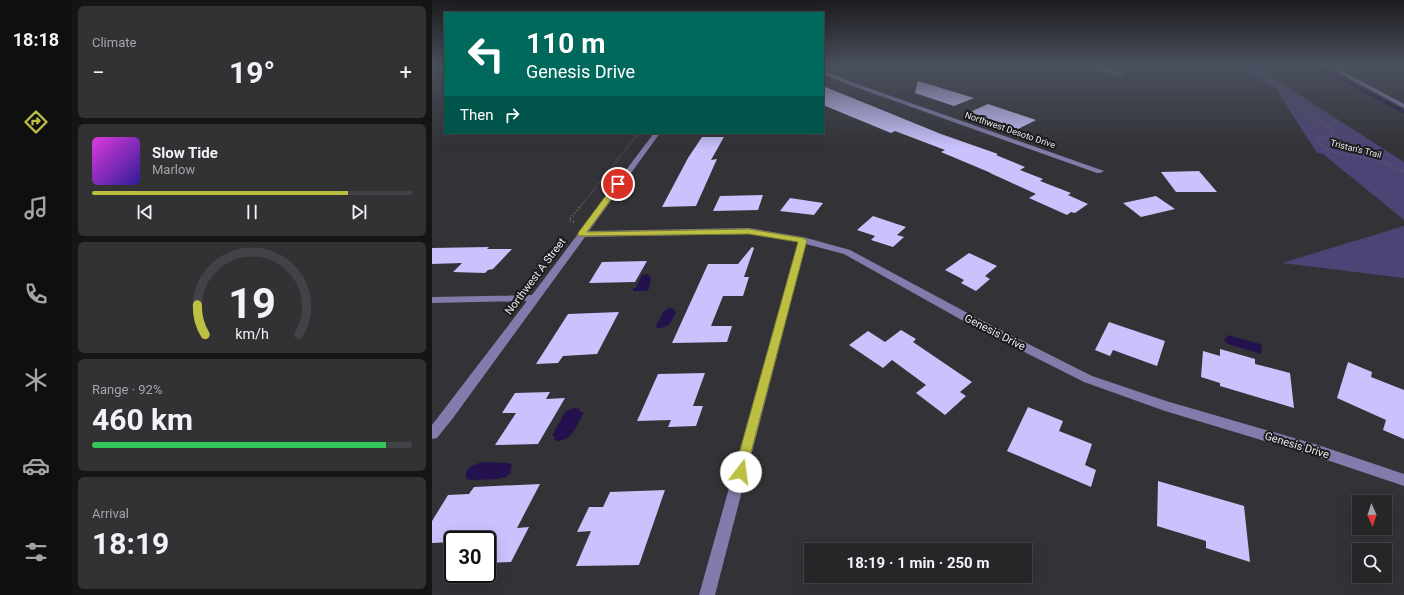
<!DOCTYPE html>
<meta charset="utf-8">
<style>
:root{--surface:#262629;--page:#323235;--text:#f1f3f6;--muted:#a4a5a8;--line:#424346;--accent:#bdbf43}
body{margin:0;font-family:Roboto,sans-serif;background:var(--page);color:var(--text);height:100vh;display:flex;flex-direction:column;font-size:15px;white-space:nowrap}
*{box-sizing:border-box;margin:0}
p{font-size:13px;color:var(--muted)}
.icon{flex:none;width:22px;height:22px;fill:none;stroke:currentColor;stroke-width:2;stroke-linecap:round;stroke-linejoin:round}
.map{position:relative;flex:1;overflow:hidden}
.panel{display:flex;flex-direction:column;gap:6px;padding:6px;background:#151517;width:360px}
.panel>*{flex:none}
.hud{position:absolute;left:12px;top:12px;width:380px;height:122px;border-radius:0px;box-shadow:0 4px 16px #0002,0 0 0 1px var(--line);background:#00695c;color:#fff;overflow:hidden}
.needle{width:26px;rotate:177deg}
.tools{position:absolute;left:920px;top:495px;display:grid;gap:8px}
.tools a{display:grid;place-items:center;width:40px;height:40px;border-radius:0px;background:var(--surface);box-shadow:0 4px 16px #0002,0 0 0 1px var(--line);font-size:20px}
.speed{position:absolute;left:12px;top:531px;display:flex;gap:8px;font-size:20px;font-weight:700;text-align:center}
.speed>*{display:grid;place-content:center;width:52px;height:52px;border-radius:50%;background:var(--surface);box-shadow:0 4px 16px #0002,0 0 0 1px var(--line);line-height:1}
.speed .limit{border:2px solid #111;border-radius:6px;background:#fff;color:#111}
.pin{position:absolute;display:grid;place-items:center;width:34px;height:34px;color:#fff;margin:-17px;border:2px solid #fff;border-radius:50%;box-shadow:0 1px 4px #0007}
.me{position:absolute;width:44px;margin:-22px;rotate:15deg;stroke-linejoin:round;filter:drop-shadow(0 0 3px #0008)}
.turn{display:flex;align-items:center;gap:14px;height:84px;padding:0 16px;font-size:18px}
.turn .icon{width:52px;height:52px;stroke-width:2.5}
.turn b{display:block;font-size:28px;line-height:34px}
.then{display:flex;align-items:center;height:38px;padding:0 16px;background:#0003;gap:8px;font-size:15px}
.big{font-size:30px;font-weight:700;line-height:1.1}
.panel .tile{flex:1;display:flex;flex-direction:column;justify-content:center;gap:6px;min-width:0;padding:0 14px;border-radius:6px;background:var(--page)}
.panel .dial{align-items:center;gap:0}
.dial svg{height:104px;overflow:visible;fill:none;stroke:var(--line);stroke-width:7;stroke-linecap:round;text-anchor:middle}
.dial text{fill:var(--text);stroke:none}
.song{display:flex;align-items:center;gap:12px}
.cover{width:48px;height:48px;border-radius:6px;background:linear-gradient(135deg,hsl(300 70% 55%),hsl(250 70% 35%))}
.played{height:4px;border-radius:2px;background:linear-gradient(90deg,var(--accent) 80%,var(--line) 80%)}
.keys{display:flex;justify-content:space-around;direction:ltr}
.heat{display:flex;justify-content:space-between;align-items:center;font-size:22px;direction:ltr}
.charge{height:6px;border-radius:3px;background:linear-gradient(90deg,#34c759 92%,var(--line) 0)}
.trip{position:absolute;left:372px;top:543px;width:228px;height:40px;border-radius:0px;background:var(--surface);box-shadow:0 4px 16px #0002,0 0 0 1px var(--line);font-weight:700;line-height:40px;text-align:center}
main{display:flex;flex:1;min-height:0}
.tabs{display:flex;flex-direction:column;width:72px;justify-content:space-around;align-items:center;background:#0f0f10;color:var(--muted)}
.tabs .icon{width:28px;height:28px}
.tabs .active{color:var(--accent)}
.tabs b{font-size:18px;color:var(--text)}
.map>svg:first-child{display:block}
</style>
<main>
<nav class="tabs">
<b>18:18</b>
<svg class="icon active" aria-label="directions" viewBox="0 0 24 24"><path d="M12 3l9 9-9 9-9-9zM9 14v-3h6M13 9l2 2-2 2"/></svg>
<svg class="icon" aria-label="music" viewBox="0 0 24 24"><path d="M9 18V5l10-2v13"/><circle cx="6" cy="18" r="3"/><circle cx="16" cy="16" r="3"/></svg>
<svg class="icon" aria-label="phone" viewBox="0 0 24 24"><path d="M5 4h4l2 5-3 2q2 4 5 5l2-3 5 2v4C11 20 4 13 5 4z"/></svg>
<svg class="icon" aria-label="climate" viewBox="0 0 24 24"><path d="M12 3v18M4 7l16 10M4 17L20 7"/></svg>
<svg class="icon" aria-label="car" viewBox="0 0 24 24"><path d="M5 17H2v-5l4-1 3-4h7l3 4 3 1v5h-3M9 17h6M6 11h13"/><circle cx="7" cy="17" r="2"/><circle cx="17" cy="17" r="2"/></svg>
<svg class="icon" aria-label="filters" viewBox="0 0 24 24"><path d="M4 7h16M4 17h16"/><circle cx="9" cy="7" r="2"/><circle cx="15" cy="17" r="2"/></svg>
</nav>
<section class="panel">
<div class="tile"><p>Climate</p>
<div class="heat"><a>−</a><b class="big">19°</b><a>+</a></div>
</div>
<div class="tile">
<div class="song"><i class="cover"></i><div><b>Slow Tide</b><p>Marlow</p></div></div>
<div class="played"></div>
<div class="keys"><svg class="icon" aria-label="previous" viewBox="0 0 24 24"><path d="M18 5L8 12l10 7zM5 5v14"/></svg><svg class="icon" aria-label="pause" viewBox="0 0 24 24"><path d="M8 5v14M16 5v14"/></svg><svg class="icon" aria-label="next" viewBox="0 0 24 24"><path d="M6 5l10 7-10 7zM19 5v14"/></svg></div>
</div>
<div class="tile dial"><svg viewBox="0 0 100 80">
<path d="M14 69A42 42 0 1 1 86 69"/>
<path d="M14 69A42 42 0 0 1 8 46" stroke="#bdbf43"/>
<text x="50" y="56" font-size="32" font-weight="700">19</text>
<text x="50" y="72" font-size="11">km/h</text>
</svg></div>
<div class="tile"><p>Range · 92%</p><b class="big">460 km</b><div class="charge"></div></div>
<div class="tile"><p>Arrival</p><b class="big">18:19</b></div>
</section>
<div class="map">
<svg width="972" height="595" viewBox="0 0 972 595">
<rect width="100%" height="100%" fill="#333337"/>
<path fill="#4c4474" d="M817,65H821L972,162V220L891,154L885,153L844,89L826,78L817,70L818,66Z
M972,226V278L850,263Z"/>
<path fill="#23124d" d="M216,274L219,278L217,289L214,291H201V288H204L210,275Z
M237,308H242L241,309L244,312C239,322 238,328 225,328L224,326L231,312Z
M796,335L828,344L830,346L829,354L796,344L792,340Z
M142,408H146L149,412H152C145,424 141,441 125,441L122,439L123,436H120L133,412Z
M52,462L78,463L80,466L78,471L80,472L73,478L71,477L67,479L37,480L34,478C32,467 43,464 52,462Z"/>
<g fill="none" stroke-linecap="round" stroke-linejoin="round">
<path stroke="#23124d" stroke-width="3" d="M876,65L889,68L972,112"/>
</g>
<path fill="#c9c2fc" d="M486,81L542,98L522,106L483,93Z
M391,86L509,134L566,154L564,155L593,167L588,170L611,179L608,181L639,193L636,195L656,204L643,213L639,212L635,215L597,198L604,194L558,173H559L509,152L513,150L463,131L459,133L391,105Z
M556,104L604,120L586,129L538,112Z
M270,137H292L279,160L285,159L264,206L230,207L256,158Z
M767,171L785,192H744L729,172Z
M331,195L326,210L281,211L288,196Z
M724,196L743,209L709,217L691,203Z
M358,198L391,203L382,215L348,211Z
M441,216L474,227L465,235L472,237L461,247L439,240L443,236L425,230Z
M57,247L55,249H80L61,269L56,270L53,273L21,272L30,263L0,264V248Z
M320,247L322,248L312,277H317L311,296H291L279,326H300L295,342L240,343L276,264H306Z
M537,253L565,266L553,276L558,279L544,291L529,283L532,280L513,270Z
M215,261L203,282L157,283L170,262Z
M187,312L165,354L131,356L126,363L104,364L136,314Z
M677,322L733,341L725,366L681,350L678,356L663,350Z
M469,330L484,339L481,342L540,382L528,392L534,396L513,415L484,393L494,385L460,360L451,368L417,345L436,331L453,342Z
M788,349L823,359V364L858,373L862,408L788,386V383L769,377L771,351L788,356Z
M916,362L940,372L939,377L972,390V439L951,430L954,420L905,398Z
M273,373L261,406H271L264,426L236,427L239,420L205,421L226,374Z
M118,392L114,399L133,398L106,444L63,445L84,413H70L83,393Z
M596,407L631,421L627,431L660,444L653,465L664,470L659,487L575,451Z
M726,481L812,506L818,562L774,548V541L725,526Z
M108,484L85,528L97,527L79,562L55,563V540H21V542L0,543V521L16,495L37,494L42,487Z
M233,490L207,565L144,566L159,531L145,532L157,507H171L178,492Z"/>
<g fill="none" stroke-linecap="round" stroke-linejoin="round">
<path stroke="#6c6c70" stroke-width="1.5" stroke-dasharray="0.5 1.5" stroke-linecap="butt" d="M818,65L856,94L863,104L874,111L877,116L898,128"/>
<path stroke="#6c6c70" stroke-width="2" stroke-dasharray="0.5 2" stroke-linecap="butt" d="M897,127L902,134L885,139C890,155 926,155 939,159C951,162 962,167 972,172
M148,207L207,133"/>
<path stroke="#6c6c70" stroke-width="2.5" stroke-dasharray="1 2.5" stroke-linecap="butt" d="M142,222L137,220L149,206"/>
<path fill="#827bac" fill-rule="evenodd" d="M0,65H13V68H0Z
M652,65H660L692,74L689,76Z
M892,65H899L972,104V108Z
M968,65H972V67L969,66Z
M391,70L419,82L672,171L668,173H665L415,84L391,74Z
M222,133H228L157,231L317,228L371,237L418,250L543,317L660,376L734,401L886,445L972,474V486L886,457L733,411L652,382L535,323L412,254L374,244L283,595H267L366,242L317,234L153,237L21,418L5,438L0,439V425L95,301L0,303V297L100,295Z"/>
</g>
<linearGradient id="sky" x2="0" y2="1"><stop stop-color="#1c1c1e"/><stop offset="0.44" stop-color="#4a505e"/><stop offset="1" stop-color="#4a505e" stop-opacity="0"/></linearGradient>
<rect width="972" height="148" fill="url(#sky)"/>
<path fill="#bdbf43" stroke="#7b7c2c" d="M186,181L190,184L155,232L317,229L371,238L375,240L313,475L309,477L304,475L302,472L366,242L317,234L146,236V233L184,182Z"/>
<g text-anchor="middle" stroke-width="4" stroke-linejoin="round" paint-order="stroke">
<g font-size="9" fill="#e9e9ec" stroke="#1b1b1d">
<text transform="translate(578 130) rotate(19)" y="3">Northwest Desoto Drive</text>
<text transform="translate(924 149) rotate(14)" y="3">Tristan's Trail</text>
</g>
<g font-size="11" fill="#e9e9ec" stroke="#1b1b1d">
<text transform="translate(103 276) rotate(-53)" y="4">Northwest A Street</text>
<text transform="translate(563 332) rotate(27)" y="4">Genesis Drive</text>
<text transform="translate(865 445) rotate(17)" y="4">Genesis Drive</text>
</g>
</g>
</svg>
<div class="tools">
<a><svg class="needle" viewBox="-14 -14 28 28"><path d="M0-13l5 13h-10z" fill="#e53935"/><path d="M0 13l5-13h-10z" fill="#a4a5a8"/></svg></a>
<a><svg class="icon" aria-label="search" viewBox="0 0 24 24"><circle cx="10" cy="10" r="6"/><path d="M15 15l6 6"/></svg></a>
</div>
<div class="speed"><div class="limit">30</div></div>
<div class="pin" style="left:186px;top:184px;background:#d93025"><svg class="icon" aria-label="arrive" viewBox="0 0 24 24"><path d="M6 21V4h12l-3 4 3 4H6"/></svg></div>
<svg class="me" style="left:309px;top:472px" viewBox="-20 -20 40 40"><circle r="19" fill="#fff"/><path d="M0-13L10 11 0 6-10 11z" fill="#bdbf43"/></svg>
<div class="trip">18:19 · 1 min · 250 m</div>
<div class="hud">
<div class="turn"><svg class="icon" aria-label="left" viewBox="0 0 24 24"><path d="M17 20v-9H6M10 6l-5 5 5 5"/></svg><div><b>110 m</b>Genesis Drive</div></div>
<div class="then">Then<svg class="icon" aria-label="right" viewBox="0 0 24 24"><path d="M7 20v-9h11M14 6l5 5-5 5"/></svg></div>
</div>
</div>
</main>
